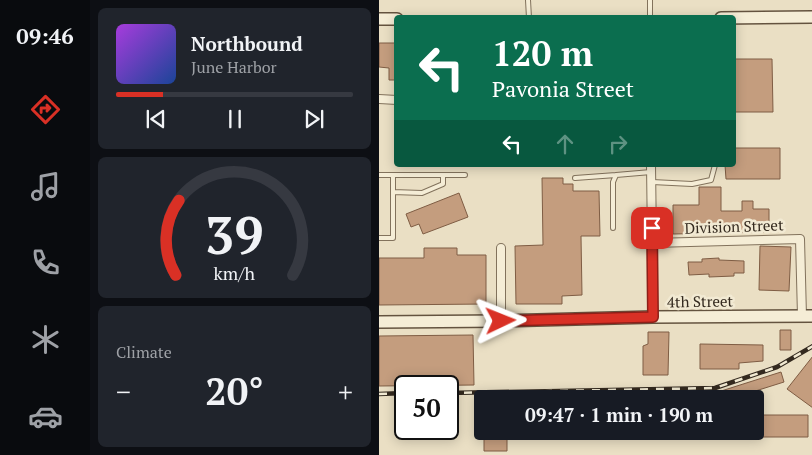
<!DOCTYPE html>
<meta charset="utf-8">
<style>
:root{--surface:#171b24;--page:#20242c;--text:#f1f3f6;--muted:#9ea1a6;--line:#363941;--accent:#d93025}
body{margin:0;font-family:"PT Serif",serif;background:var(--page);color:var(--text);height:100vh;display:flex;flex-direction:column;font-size:19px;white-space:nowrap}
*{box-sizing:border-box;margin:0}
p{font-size:16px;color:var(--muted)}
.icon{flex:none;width:28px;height:28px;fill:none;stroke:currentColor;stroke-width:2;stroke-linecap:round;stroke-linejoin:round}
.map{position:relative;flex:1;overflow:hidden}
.panel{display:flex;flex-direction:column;gap:8px;padding:8px;background:#0d0f14;width:289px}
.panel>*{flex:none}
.hud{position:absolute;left:15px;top:15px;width:342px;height:152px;border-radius:5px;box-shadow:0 2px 12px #0003;background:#0b6e4f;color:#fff;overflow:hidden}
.speed{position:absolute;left:15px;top:375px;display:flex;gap:10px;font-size:25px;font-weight:700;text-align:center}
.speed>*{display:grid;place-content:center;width:65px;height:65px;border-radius:50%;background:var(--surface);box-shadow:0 2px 12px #0003;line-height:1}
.speed .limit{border:2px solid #111;border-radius:8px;background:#fff;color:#111}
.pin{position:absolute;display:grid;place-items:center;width:42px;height:42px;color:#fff;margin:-21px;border-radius:10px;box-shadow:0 2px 8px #0006}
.me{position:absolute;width:55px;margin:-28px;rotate:88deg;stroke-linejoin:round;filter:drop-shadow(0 0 4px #0008)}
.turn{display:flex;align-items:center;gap:18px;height:105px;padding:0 15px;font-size:22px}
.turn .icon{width:65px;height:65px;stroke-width:2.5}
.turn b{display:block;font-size:35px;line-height:42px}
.lanes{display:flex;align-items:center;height:48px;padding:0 15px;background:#0003;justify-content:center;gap:25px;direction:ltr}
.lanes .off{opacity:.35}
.big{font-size:38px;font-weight:700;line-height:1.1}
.panel .widget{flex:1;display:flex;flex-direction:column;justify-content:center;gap:8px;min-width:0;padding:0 18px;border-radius:8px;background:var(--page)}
.panel .dial{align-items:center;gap:0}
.dial svg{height:130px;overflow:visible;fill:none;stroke:var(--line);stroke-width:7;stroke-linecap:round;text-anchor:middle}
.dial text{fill:var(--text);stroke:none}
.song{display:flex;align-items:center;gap:15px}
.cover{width:60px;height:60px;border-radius:8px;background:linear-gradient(135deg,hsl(280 70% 55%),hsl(220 70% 35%))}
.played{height:5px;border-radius:2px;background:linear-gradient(90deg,var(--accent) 20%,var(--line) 20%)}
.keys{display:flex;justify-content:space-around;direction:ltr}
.heat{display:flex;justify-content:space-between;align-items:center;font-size:28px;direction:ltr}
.trip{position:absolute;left:95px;top:390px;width:290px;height:50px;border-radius:5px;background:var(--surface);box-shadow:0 2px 12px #0003;font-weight:700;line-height:50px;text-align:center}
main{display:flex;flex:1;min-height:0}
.tab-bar{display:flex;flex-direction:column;width:90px;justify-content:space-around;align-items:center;background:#090b0e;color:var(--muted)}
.tab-bar .icon{width:35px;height:35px}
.tab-bar .on{color:var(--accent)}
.tab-bar b{font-size:22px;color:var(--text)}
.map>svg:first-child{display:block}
</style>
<main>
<nav class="tab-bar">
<b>09:46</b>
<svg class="icon on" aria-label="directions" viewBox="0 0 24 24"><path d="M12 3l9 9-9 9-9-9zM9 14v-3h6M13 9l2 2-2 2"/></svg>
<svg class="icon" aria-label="music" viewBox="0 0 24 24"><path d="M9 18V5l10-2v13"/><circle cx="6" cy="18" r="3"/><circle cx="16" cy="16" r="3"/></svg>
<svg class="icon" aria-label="phone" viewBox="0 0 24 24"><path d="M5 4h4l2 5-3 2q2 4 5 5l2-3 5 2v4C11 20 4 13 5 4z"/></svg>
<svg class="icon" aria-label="climate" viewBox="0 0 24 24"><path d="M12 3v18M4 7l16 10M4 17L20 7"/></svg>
<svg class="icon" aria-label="car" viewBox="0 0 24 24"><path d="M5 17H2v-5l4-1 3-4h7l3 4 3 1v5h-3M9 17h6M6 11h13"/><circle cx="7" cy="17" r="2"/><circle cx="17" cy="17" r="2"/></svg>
</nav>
<section class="panel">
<div class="widget">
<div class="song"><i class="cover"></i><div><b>Northbound</b><p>June Harbor</p></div></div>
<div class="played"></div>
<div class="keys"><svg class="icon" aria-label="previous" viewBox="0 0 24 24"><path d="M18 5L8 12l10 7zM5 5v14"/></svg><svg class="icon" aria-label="pause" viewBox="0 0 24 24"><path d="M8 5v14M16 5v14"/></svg><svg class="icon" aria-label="next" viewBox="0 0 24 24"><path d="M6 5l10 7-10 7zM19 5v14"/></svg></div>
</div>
<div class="widget dial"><svg viewBox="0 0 100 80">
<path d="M14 69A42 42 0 1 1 86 69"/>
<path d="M14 69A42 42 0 0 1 16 23" stroke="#d93025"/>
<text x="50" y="56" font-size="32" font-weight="700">39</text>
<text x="50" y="72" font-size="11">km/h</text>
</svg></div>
<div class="widget"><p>Climate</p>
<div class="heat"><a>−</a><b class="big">20°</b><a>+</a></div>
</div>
</section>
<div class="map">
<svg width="434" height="455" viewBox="0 0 434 455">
<rect width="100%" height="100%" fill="#eadfc4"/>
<path fill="#c49d7e" stroke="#7f5d44" d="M0,43H18V80H10V68L0,67Z
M355,59H393L394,112H355Z
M355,148H401V179H347L346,165H355Z
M163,178H184V184H194V191H220L221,236H202L203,295L183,296V304H137L136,246L164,245Z
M320,187H342V211H363V201H374V209H390V232L294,234V205H320Z
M80,193L89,217L44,234L40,224L32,227L27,214Z
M381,246L412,247L410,291L380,290Z
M45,248H78V255H107V304L0,305V258H45Z
M340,258V260L365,261V273H355V276L330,277V274L310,275L309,262H323V259Z
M401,330H412V350H401Z
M269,332H290L289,375H264V346L269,344Z
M94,335L95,385L0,386V336Z
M321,344L384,345V361L360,363V369H321Z
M434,356V408L408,389Z
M402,372L405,382L351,399H341L339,392Z
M376,415H429V437H376Z
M105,431H128V451H105Z
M247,431H282L283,438L247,439Z"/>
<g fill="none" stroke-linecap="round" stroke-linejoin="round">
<g stroke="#82725c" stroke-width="6">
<path id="service" d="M149,0L150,18
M271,18V0
M0,175H86
M196,178L237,175
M273,182L313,184L332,180L336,165
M14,192L43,193L64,184V175
M234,228V182L237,175L272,172
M0,238H14V175"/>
</g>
<g stroke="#82725c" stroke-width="10">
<path id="minor" d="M0,99L18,100
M272,165L274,317
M274,243L421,239L423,316
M122,248V321"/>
</g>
<g stroke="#64533f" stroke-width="14">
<path id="secondary" d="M342,18L434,17
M0,19H18
M0,322L122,321L274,317L434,316"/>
</g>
<use href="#service" stroke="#f5edd6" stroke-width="4"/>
<use href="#minor" stroke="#f5edd6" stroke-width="8"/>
<use href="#secondary" stroke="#f5edd6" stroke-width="11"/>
<g stroke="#342a1f" stroke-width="4.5">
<path id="rail" d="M69,393L336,388L398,367L434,346
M0,394L26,393"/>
</g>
<use href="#rail" stroke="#f2ead3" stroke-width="2.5" stroke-dasharray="8" stroke-linecap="butt"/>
</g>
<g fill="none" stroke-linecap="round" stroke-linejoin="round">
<g stroke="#8d1f18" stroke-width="12">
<path id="route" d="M122,321L274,317L273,228"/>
</g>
<use href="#route" stroke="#d93025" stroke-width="9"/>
</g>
<g text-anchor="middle" stroke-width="5" stroke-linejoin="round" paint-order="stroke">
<g font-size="15" fill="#342a1f" stroke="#f2ead3">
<text transform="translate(355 227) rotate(-2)" y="5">Division Street</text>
<text transform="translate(321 302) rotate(-1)" y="5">4th Street</text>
</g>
</g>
</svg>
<div class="speed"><div class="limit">50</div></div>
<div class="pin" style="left:273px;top:228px;background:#d93025"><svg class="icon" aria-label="arrive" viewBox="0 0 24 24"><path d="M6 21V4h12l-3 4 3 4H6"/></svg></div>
<svg class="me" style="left:122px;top:321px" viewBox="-20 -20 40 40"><path d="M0-17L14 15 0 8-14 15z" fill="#d93025" stroke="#fff" stroke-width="4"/></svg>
<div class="trip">09:47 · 1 min · 190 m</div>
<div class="hud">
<div class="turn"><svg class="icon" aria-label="left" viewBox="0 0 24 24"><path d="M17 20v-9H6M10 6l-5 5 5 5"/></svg><div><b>120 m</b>Pavonia Street</div></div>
<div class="lanes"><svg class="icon" aria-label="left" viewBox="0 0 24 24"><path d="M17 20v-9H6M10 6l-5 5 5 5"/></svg><svg class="icon off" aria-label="ahead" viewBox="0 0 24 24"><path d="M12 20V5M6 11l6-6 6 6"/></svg><svg class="icon off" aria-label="right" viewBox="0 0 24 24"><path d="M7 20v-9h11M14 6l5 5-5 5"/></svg></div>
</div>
</div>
</main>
